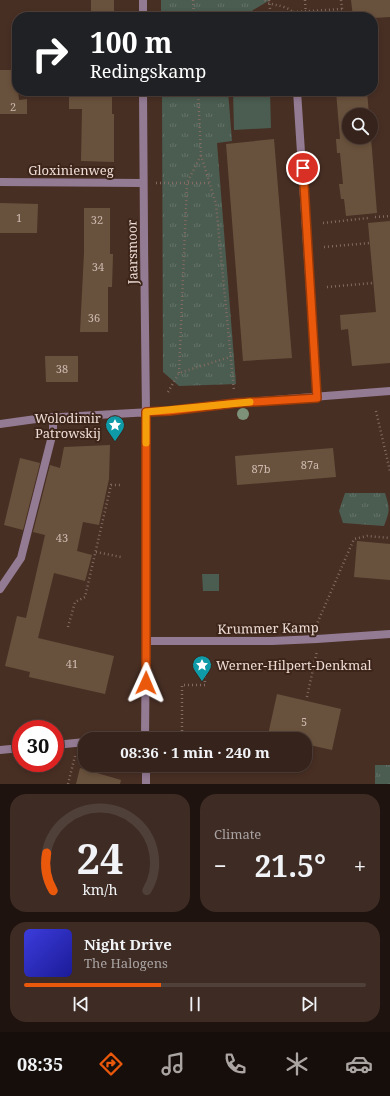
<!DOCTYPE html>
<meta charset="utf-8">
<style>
:root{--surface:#36231b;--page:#3d2b24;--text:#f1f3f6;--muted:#aaa4a3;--line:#50403a;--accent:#ea580c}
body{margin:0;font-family:"Noto Serif",serif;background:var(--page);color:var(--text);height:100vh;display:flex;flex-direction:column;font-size:15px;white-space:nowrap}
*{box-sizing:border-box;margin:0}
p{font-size:13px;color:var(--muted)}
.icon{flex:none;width:22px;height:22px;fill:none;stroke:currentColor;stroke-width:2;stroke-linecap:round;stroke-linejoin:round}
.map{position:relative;height:784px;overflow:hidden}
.details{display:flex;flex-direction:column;gap:10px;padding:10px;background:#1e130f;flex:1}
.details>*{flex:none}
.hud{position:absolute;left:12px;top:12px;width:366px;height:84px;border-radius:16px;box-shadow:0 2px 6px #0003,0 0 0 1px var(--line);background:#202124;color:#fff;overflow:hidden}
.buttons{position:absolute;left:342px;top:108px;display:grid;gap:8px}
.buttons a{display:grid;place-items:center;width:36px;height:36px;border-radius:50%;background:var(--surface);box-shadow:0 2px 6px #0003,0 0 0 1px var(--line);font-size:20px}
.speed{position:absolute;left:12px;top:720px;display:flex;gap:8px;font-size:20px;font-weight:700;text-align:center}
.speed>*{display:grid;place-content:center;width:52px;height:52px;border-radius:50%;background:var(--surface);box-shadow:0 2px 6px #0003,0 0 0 1px var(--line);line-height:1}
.speed .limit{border:6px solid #d22;background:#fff;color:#111}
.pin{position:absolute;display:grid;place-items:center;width:34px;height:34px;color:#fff;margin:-17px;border:2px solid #fff;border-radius:50%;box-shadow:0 1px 4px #0007}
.me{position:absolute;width:44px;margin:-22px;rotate:1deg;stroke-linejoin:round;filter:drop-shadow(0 0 3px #0008)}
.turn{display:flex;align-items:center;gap:14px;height:84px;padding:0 12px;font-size:18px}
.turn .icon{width:52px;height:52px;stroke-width:2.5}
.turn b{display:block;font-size:28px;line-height:34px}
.big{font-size:30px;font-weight:700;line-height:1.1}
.details .tile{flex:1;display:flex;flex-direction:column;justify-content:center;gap:6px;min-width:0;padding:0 14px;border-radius:16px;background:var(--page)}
.details .dial{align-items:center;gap:0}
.dial svg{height:104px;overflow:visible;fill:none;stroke:var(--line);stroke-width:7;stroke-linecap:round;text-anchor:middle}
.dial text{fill:var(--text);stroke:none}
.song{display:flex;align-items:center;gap:12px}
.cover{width:48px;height:48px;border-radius:6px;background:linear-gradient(135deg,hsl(240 70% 55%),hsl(240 70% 35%))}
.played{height:4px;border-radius:2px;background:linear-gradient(90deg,var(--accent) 40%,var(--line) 40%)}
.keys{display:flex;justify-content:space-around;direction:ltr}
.heat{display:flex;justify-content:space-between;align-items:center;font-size:22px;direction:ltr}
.details .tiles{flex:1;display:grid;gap:10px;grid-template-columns:1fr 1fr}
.tile:last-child{grid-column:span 2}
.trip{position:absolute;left:78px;top:732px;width:234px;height:40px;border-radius:16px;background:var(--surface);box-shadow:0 2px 6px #0003,0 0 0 1px var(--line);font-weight:700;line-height:40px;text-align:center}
.menu{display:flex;height:64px;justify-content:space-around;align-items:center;background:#160e0b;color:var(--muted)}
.menu .icon{width:28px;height:28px}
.menu .active{color:var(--accent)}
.menu b{font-size:18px;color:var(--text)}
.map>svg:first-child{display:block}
</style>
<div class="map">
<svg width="390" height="784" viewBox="0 0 390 784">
<defs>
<pattern id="park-tufts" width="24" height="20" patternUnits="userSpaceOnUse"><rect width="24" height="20" fill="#4b5c51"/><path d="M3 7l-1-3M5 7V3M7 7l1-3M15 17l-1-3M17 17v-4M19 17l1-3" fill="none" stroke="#657369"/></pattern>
</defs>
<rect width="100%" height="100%" fill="#482f24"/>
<path fill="#4b5c51" d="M233,91H270L271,128L234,130Z
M202,574H219V591H203Z"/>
<path fill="url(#park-tufts)" d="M161,0H270L253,10L248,17H161Z
M162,91H228L232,141L217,143L236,384L179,386L163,372Z
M345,493H385C390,509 390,510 384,526L343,523L339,511Z
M375,765H390V784H375Z"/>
<path fill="#69523d" d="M91,0H114V17H91Z
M351,0H390V17L373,18V17H353Z
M0,70H17V91H18L19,100L27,99V114H0Z
M69,91H112V114H114V162L81,161L82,109H69Z
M336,91H367L369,115H349V137H371L377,213L346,216L344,199H341L339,184H343L340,153H337L336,139H340Z
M274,139L292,358L243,361L226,144Z
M0,203L38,204L37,233H0Z
M84,208H110V254H113L112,287H108V332H80L84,253Z
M390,221V363L352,366L348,329L341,330L340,315L376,312L368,223Z
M45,356H78V382H46Z
M110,445L109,479L99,525L83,522L77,551L92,555L85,581L54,573L38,638L114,656L105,694L29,677L30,672L5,666L17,616L26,618L45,535L33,532L50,465L60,468L64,447Z
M333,448L336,477L237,485L235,456Z
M20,458L40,463L23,530L4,525Z
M357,541L390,544V580L354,577Z
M277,694L341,709L332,750L305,744V739H285L268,735Z
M80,768L121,780L120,784H76Z"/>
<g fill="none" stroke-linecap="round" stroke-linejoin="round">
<path stroke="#826b62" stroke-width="2.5" stroke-dasharray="1 3" stroke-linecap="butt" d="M193,0L194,17
M265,0C272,6 276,4 284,7C290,9 294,13 298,17
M269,0L271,17
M305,0L306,17
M341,0L343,17
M293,12L342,9
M198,91L201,155L216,204L234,391
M156,183H209
M375,217L390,216
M323,223L368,218
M324,247L370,243
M327,287L373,283
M179,373L187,183L201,155
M168,392L179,373L230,357
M376,411L390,471
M96,552L121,557
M316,626L354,539L367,536L390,538
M68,627L75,602L85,597L111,485H120
M307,697L317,651
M182,739V685H205L204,654
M68,784L75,756"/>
<path stroke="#947b94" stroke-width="8" d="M0,589L21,558L53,432V417"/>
<path stroke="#947b94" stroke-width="8" d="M143,17V0
M143,91C143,198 145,306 146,413C147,522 146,630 145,739
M297,91L317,398
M0,182L143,183
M0,424L43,418L169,411L236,403L390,391
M147,641H272L317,639L390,634
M128,739L145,738
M55,745L85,742
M0,750L21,748
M146,765V784"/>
</g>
<circle fill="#7e9179" cx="243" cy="414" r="6"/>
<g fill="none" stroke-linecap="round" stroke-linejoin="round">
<g stroke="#983908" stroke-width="10">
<path id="route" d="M146,683V412L169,411L236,403L317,398L303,168"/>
</g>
<use href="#route" stroke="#ea580c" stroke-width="7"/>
<path stroke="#f59e0b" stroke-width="7" d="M146,443V412L250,402"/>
</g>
<defs>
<g id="sight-pin" transform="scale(1)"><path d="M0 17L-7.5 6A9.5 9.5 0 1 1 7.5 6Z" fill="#0f9aa8" stroke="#3d251a"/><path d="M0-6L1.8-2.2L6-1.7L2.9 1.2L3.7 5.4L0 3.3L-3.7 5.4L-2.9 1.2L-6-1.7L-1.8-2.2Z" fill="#fff"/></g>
</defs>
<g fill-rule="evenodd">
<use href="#sight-pin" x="115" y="425"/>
<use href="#sight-pin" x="202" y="665"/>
</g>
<g text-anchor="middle" stroke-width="4" stroke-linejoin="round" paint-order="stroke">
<g font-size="11" fill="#cdbab0">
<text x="13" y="111">2</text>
<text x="19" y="222">1</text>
<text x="97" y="224">32</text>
<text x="98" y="271">34</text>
<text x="94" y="322">36</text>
<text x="62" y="373">38</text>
<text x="310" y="469">87a</text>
<text x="261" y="473">87b</text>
<text x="62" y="542">43</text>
<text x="72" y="668">41</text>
<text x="304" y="726">5</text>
</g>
<g font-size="13" fill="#eeddd6" stroke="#3d251a">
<text x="71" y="175">Gloxinienweg</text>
<text transform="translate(132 252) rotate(-91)" y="5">Jaarsmoor</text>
<text transform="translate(268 628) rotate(-1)" y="5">Krummer Kamp</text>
</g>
<g font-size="13" fill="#eeddd6" stroke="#3d251a" text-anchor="end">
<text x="101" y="423">Wolodimir<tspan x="101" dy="15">Patrowskij</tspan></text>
<text x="216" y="670" text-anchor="start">Werner-Hilpert-Denkmal</text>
</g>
</g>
</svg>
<div class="buttons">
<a><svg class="icon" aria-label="search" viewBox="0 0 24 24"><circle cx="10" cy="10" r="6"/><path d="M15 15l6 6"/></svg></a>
</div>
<div class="speed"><div class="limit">30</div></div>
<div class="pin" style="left:303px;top:168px;background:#d93025"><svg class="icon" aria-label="arrive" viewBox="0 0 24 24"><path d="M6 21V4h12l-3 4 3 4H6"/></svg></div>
<svg class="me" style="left:146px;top:683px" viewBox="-20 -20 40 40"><path d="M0-17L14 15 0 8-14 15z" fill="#ea580c" stroke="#fff" stroke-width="4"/></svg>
<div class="trip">08:36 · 1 min · 240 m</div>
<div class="hud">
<div class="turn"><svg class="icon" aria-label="right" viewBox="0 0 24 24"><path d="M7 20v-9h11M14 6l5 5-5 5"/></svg><div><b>100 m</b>Redingskamp</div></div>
</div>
</div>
<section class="details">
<div class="tiles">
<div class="tile dial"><svg viewBox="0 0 100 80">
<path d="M14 69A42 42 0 1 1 86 69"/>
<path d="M14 69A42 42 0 0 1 9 40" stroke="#ea580c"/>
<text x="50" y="56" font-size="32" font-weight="700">24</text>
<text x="50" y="72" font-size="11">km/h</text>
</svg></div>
<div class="tile"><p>Climate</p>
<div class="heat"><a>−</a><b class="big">21.5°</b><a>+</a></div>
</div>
<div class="tile">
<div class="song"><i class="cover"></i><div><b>Night Drive</b><p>The Halogens</p></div></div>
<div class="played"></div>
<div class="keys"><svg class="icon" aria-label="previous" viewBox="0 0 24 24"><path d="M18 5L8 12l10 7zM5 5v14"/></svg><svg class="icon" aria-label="pause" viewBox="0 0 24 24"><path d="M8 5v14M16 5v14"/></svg><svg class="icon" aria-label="next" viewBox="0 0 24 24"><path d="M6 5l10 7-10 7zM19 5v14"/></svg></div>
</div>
</div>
</section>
<nav class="menu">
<b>08:35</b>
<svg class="icon active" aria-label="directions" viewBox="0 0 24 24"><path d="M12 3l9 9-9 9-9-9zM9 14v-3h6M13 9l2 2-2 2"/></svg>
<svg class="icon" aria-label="music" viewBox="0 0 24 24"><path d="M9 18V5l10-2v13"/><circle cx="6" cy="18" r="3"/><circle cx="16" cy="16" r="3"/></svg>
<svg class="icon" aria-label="phone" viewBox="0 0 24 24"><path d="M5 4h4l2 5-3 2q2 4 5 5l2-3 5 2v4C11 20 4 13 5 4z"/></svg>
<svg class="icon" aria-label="climate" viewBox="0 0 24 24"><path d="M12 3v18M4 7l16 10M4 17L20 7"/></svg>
<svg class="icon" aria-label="car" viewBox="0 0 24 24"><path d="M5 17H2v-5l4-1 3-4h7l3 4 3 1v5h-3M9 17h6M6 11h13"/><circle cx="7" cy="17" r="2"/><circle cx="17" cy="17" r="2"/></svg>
</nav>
